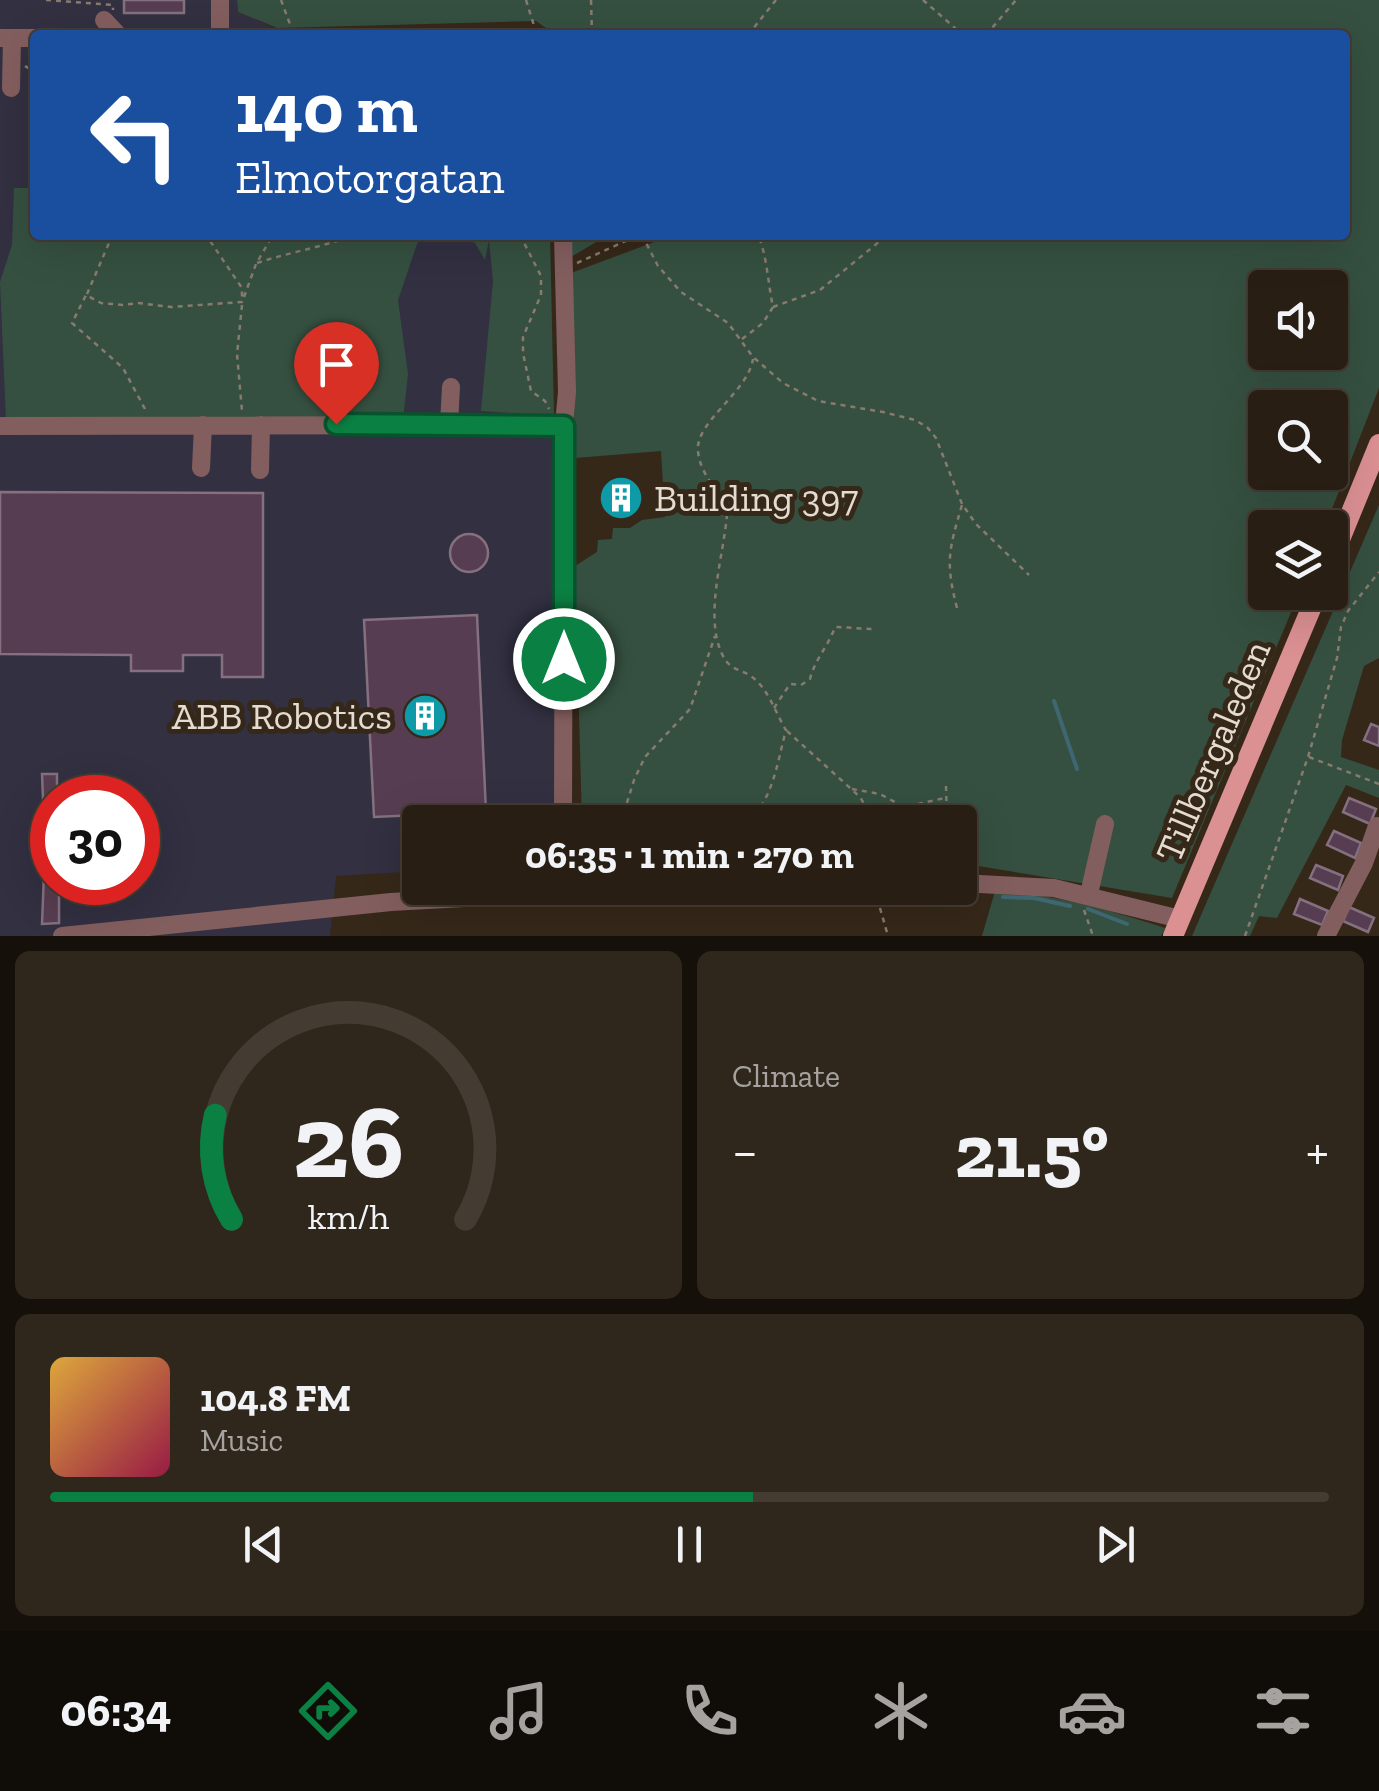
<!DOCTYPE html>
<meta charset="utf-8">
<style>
:root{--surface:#281e13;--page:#30271c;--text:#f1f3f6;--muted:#a5a2a0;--line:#443c33;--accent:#0b8043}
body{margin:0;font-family:"Zilla Slab",serif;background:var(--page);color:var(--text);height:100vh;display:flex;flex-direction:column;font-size:38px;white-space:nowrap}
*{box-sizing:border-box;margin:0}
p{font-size:32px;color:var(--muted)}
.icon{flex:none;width:55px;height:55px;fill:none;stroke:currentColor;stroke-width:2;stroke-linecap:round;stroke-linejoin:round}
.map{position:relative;height:936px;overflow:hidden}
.details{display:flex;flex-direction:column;gap:15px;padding:15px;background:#16100a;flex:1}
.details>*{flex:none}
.hud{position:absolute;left:30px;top:30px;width:1320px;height:210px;border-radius:10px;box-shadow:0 10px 40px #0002,0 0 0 2px var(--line);background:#1a4fa0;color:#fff;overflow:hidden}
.tools{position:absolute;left:1248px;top:270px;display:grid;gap:20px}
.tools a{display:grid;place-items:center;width:100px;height:100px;border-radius:10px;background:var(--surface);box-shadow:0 10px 40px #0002,0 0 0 2px var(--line);font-size:50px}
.speed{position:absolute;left:30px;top:775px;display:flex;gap:20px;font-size:50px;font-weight:700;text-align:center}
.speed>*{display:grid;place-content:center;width:130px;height:130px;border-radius:50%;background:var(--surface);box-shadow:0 10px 40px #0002,0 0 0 2px var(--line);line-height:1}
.speed .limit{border:15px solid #d22;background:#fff;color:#111}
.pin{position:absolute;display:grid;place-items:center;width:85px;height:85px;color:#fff;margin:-102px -42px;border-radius:50% 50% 50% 0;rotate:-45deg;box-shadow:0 0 10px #0007}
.pin .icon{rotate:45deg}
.me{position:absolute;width:110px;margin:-55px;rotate:0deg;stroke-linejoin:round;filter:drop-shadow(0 0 8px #0008)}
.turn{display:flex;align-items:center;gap:35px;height:210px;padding:0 40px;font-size:45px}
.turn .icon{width:130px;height:130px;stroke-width:2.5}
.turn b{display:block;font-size:70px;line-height:85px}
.big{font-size:75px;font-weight:700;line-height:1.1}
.details .widget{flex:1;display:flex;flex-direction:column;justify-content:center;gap:15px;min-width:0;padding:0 35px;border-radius:15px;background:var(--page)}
.details .dial{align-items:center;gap:0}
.dial svg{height:260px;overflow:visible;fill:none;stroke:var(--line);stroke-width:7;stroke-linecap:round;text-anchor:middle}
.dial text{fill:var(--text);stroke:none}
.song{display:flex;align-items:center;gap:30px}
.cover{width:120px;height:120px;border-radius:15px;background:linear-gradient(135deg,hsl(40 70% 55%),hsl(340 70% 35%))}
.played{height:10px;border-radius:5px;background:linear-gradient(90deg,var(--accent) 55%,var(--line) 55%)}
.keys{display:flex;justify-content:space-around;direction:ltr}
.heat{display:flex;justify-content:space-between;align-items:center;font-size:55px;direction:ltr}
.details .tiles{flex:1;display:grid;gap:15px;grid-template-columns:1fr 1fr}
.widget:last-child{grid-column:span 2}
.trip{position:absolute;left:402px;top:805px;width:575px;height:100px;border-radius:10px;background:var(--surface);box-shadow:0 10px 40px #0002,0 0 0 2px var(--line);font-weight:700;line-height:100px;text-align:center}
.menu{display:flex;height:160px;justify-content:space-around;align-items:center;background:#100c08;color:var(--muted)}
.menu .icon{width:70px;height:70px}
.menu .current{color:var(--accent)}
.menu b{font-size:45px;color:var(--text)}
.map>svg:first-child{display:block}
</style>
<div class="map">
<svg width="1379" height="936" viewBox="0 0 1379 936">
<rect width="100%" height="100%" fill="#362819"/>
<path fill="#323041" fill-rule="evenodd" d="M0,0H237L238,12L291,35H35V235H549L557,822H420V871L336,876L330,936H0ZM52,798H138V882H52Z"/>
<path fill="#355040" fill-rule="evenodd" d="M237,0H1379V388L1325,527L1265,528V592L1299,593L1172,898L960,863V822H582L575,566L597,552L598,540L612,539L613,528H630L642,520L665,517L661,451L575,458L571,273L673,235H1345V35H556L536,21L277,28L238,12ZM1265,288H1330V352H1265ZM1265,408H1330V472H1265Z
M14,188H35V235H424L417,244L398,300L408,374L403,420L6,421L0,282L12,245Z
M450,235H550L554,416L481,411L493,281L489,240L485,260L475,243Z
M571,235H608L571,257Z
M1379,505V658L1364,666L1342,740L1341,757L1379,770V798L1346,785L1277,918L1259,916L1250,936H1192Z
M995,891C1054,894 1109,910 1165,928L1161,936H982Z"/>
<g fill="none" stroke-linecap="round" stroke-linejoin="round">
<path stroke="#3f6772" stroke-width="4" d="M1054,701L1077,769
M1003,897L1034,898L1070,906
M1088,909L1127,924"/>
</g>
<path fill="#573d51" stroke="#84707f" stroke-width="2.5" d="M124,0H184V13H124Z
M0,492L263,493V677H222V655H183V671H131V655L0,654Z
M609,493H634L633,503L609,502Z
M610,504H626V515H610Z
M450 553a19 19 0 1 1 38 0a19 19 0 1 1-38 0Z
M477,615L486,812L374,817L364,620Z
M1371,724L1379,727V746L1364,740Z
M42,774H57V798H52V882H59V923L42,924L45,848Z
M1349,798L1376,809L1370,824L1343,812Z
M1334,831L1361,843L1355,858L1327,845Z
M1316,865L1343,876L1338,890L1310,878Z
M1300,899L1328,911L1322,925L1294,914Z
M1349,907L1374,918L1368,932L1343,921Z"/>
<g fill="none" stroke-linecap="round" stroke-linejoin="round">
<path stroke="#877b6e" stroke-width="2.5" stroke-dasharray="5 5" stroke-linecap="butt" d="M46,0L113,5V10
M281,0L294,35
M526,0L537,35
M591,0L592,35
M923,0L963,35
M748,35L776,0
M986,35L1016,0
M25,66L35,72
M520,235L541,276V295L523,337V353L531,391L545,401L549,409
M642,235L658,266L681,292L728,323L753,357L783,383L818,401L883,412L915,420L927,427L936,438L962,504L976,524L1029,575
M257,263C290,252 323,247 355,235
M577,263L639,235
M87,294L109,243L121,235
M244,297L256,264L273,235
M242,305L237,354L242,411
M773,307L820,290L885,237
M742,339L763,323L773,307C768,284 767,255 758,235
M145,409L123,368L72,323L86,295L101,303L123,305L138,303L171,307L242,302V288L206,235
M957,608C945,562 949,549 962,505
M774,708L790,684L801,685L810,679C815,659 828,647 835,627L873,629
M787,731L860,797L875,822
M1309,757L1379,784
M946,786L947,822
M852,789L880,794L904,807L945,798
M621,822L634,780L645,757L690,709L715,636
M748,822C774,797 777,763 786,730C776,714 768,688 752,677C743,670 734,671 726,661C701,624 724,556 727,514C721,491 700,476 698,451C695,422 748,392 753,359
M880,908L888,936
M1084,910L1093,936
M1245,936L1308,757L1337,658L1341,627L1348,611L1379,572"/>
<path stroke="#835e5f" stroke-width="18" d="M104,20L118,35
M220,35V0
M0,38H35
M11,88L12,38
M563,235L567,392L564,425L563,822
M449,424L451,387
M0,426L564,425
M201,468L203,425
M260,470L261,425
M960,883L1054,888L1180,919
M1089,894L1105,824
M62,936L391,902L645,888
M1326,936L1364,863L1377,826"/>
<path stroke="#db9092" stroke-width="20" d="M1330,564L1379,444
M1173,936L1318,592"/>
</g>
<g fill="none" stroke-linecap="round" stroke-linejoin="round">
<g stroke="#07532c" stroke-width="25">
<path id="route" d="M336,424L564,426V659"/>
</g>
<use href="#route" stroke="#0b8043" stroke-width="18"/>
</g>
<defs>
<g id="building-disc" transform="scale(2.25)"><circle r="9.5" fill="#0f9aa8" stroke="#362819"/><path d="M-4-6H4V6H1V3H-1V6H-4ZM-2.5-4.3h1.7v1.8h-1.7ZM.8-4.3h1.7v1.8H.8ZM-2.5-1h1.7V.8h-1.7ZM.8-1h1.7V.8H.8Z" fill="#fff"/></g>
</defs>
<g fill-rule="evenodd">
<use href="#building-disc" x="621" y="498"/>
<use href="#building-disc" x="425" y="716"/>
</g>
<g text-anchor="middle" stroke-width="10" stroke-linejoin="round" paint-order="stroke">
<g font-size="38" fill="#e4dbd1" stroke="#362819" text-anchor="start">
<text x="654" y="511">Building 397</text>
<text x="392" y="729" text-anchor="end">ABB Robotics</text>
</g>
<g font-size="38" fill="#e4dbd1" stroke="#362819">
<text transform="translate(1213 751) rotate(-67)" y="13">Tillbergaleden</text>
</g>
</g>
</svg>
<div class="tools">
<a><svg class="icon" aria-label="sound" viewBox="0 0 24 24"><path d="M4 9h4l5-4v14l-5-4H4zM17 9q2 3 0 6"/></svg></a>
<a><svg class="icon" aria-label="search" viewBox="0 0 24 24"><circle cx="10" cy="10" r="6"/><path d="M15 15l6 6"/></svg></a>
<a><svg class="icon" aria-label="layers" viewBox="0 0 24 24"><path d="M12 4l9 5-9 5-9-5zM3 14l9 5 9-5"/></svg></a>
</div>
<div class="speed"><div class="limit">30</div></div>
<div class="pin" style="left:336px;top:424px;background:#d93025"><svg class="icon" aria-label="arrive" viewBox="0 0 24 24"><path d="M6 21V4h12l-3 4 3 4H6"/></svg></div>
<svg class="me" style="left:564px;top:659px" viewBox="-20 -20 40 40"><circle r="17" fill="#0b8043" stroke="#fff" stroke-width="3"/><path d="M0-11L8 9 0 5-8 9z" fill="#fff"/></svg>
<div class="trip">06:35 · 1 min · 270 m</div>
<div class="hud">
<div class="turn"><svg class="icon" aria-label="left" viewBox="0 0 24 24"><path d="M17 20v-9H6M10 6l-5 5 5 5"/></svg><div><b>140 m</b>Elmotorgatan</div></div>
</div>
</div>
<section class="details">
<div class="tiles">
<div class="widget dial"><svg viewBox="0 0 100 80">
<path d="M14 69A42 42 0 1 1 86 69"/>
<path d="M14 69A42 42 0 0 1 9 37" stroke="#0b8043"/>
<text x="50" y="56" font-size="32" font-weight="700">26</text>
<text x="50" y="72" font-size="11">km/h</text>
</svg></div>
<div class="widget"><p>Climate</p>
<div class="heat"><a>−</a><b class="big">21.5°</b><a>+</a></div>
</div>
<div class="widget">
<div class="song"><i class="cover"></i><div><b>104.8 FM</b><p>Music</p></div></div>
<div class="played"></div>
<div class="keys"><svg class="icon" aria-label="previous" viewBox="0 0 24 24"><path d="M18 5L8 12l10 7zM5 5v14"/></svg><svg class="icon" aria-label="pause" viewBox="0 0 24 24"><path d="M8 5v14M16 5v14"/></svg><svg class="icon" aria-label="next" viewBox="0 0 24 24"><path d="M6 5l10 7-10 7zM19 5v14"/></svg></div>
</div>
</div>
</section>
<nav class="menu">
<b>06:34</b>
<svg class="icon current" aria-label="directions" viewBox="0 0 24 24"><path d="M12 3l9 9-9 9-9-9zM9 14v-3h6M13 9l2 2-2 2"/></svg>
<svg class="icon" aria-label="music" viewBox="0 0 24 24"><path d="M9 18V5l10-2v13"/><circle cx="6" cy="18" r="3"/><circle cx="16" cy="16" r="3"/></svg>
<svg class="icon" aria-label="phone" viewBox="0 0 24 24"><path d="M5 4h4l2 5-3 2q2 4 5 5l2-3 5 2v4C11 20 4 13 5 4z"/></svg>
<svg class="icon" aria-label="climate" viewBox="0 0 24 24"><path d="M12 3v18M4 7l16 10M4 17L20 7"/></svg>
<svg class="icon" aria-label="car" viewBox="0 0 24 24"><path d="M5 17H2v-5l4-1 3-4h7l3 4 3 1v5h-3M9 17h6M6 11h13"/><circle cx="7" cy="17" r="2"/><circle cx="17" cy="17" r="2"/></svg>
<svg class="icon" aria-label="filters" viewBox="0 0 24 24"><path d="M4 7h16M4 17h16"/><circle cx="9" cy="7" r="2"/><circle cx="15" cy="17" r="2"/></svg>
</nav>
